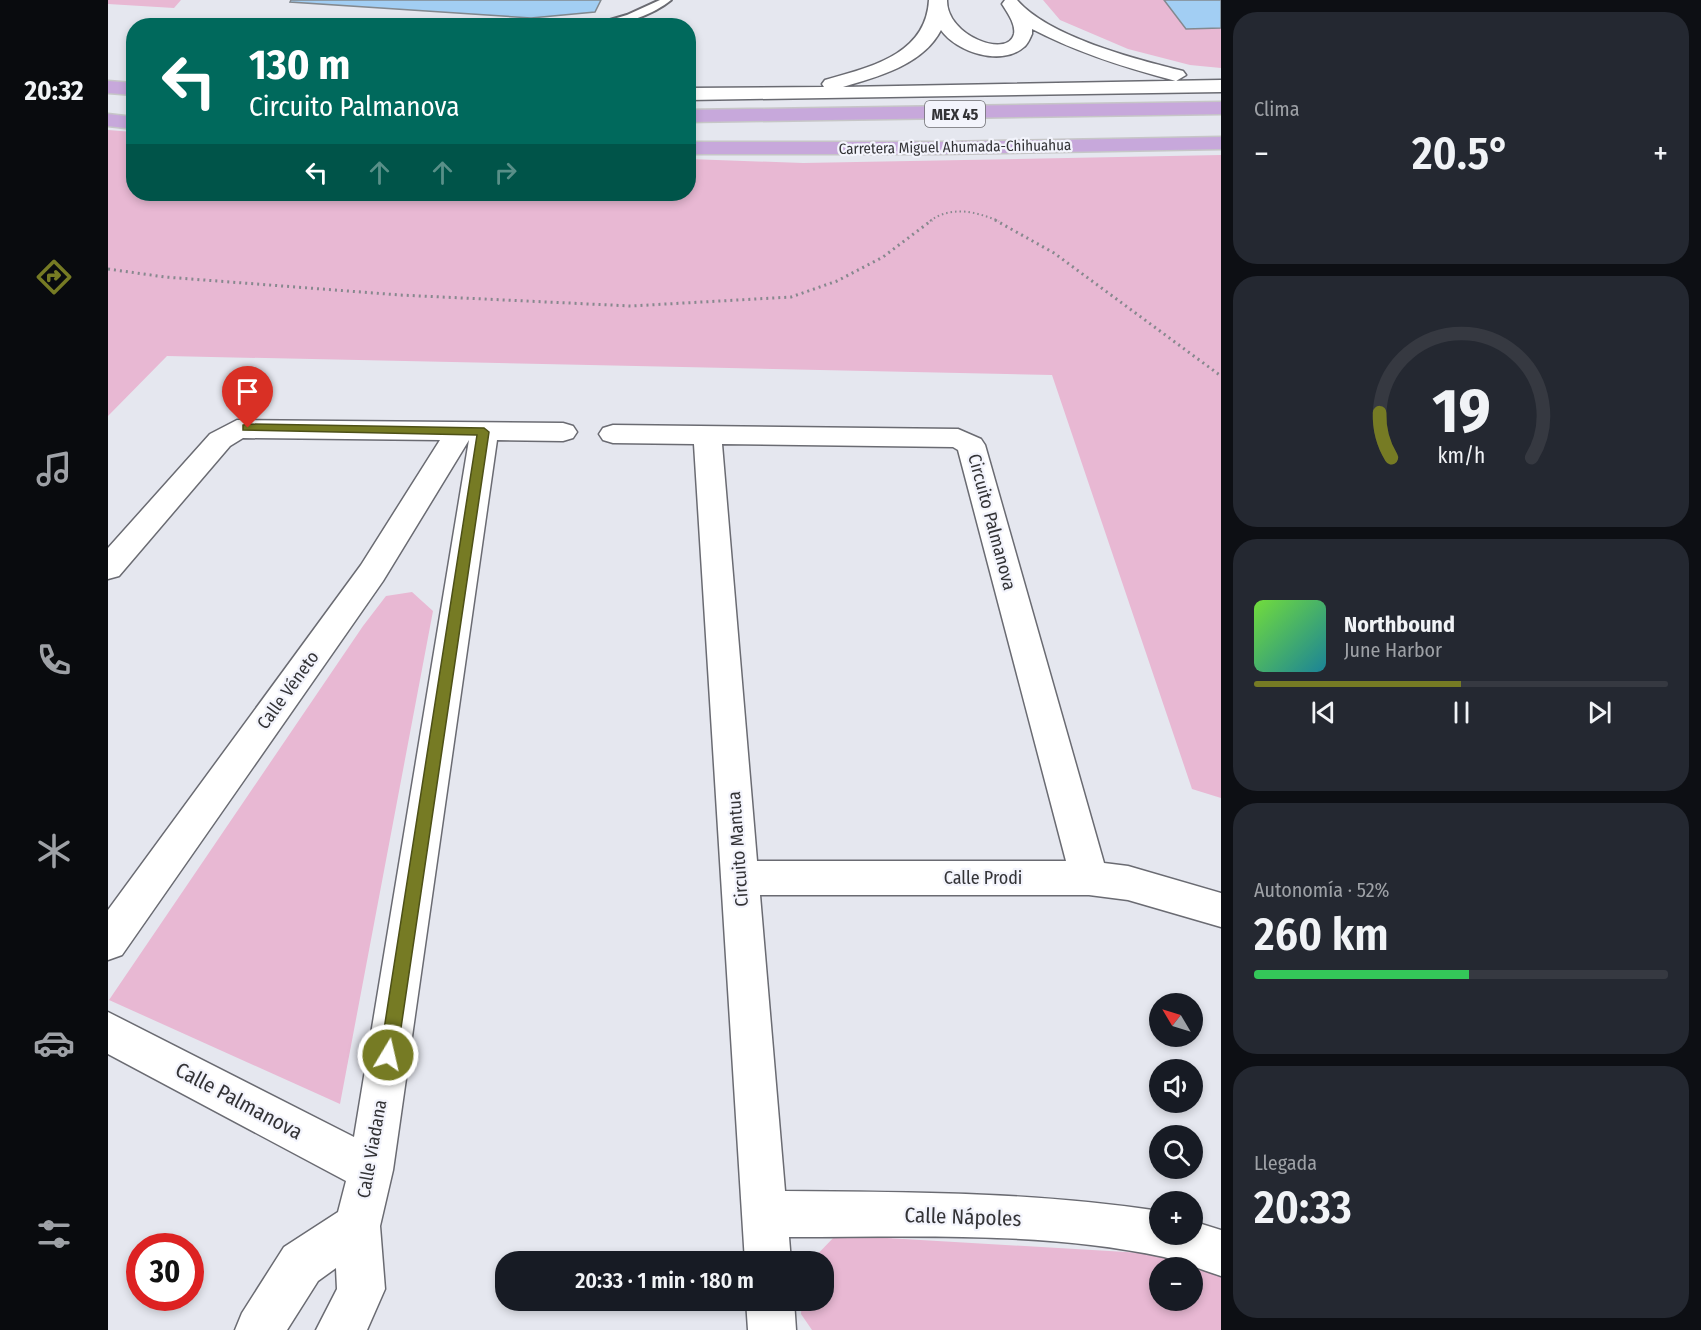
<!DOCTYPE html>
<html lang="es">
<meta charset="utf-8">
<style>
:root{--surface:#171b24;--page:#242831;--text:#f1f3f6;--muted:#9ea1a6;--line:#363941;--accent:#767b24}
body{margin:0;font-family:"Fira Sans Condensed",sans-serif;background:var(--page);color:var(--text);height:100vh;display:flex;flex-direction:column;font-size:22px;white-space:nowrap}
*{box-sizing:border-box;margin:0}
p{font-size:20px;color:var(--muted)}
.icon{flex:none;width:33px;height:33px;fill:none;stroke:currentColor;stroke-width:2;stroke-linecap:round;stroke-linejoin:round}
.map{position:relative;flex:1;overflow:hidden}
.details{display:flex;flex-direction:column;gap:12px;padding:12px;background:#0d0f14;width:480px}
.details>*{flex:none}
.guide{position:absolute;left:18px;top:18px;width:570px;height:183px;border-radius:24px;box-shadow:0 3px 9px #0003;background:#00695c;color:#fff;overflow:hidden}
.needle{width:39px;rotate:308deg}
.fabs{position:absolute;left:1041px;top:993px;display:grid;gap:12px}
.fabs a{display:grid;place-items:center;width:54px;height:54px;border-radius:50%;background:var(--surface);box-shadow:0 3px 9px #0003;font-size:30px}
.speed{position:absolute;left:18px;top:1233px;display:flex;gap:12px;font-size:30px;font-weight:700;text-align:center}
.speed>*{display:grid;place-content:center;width:78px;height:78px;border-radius:50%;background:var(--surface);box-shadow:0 3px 9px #0003;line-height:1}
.speed .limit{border:9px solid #d22;background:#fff;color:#111}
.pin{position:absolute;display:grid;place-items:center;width:51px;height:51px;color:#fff;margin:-62px -26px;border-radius:50% 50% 50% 0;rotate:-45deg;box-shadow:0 0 6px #0007}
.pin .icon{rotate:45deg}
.me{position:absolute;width:66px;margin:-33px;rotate:9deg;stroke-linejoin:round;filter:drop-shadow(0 0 4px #0008)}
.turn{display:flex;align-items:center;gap:21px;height:126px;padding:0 24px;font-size:27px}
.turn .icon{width:78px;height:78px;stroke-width:2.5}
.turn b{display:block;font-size:42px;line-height:51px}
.lanes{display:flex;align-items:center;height:57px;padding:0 24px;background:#0003;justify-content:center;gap:30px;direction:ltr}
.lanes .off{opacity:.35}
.big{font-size:45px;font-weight:600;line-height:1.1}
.details .widget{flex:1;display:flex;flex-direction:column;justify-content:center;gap:9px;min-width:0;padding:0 21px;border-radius:24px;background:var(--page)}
.details .dial{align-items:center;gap:0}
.dial svg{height:156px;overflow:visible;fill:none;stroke:var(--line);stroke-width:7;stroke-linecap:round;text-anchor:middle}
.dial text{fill:var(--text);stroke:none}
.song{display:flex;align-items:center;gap:18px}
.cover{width:72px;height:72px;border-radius:9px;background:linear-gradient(135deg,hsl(100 70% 55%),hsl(190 70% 35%))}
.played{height:6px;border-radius:3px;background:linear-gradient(90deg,var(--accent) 50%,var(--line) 50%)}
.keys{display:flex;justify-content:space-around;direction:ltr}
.heat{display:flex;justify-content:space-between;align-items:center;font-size:33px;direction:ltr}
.charge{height:9px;border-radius:4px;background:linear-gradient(90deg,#34c759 52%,var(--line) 0)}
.trip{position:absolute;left:387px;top:1251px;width:339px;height:60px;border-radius:24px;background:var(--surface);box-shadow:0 3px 9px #0003;font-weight:600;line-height:60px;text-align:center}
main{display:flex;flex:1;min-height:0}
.dock{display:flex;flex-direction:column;width:108px;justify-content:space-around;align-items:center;background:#090b0e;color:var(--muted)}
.dock .icon{width:42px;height:42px}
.dock .current{color:var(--accent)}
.dock b{font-size:27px;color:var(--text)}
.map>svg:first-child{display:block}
</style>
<main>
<nav class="dock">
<b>20:32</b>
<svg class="icon current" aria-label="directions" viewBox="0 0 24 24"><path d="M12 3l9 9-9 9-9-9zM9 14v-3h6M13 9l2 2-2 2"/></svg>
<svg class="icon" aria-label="music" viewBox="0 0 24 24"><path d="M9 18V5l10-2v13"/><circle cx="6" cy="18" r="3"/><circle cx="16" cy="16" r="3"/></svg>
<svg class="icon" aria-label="phone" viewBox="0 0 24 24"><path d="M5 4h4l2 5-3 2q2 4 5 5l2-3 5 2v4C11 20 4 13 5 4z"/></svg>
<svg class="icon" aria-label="climate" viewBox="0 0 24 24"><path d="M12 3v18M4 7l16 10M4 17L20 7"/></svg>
<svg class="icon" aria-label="car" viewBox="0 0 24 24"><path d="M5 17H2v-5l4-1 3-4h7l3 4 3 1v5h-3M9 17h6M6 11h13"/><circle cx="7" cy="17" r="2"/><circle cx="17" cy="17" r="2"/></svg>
<svg class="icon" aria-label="filters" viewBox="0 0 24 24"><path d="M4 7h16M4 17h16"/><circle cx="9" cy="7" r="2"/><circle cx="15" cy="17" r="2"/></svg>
</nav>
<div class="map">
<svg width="1113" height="1330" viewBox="0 0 1113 1330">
<rect width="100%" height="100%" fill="#e5e7ef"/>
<path fill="#e8b8d3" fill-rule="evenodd" d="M0,0H73L66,8L0,4Z
M935,0H1113V68L1082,65L1020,49L952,20Z
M0,130L25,132L26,194H580L581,159L695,163L1113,155V798L1084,789L944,375L59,356L0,416Z
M304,592L325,611L232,1104L1,1000L255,626L278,596Z
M728,1235L1069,1255L1113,1272V1330H704L693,1314L694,1301L716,1300V1262L703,1261ZM1052,1268H1084V1300H1052Z"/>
<path fill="#a2cef3" stroke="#83898f" stroke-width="1.5" d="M183,0H493L487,12L423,18L182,2Z
M1056,0H1113V28L1078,29Z"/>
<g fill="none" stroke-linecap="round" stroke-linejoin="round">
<g stroke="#6a6b72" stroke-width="4">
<path id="lane" d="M552,0H563C545,15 509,28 485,25L519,15Z"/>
</g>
<g stroke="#6a6b72" stroke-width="3">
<path id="street" d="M821,0H839C838,36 900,59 906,34C908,24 899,12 894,4L897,0H909C941,37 1027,59 1075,71L1078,75L1068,81C1018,68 970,53 924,29V34C922,38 920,44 916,47C894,67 848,52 833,30C815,65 769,77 735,87L1113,80V92L580,100V88L716,87L714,84L717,80C762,67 818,55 821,0Z
M129,420L455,423L465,426L469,432L465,438L455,441L389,440L285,1170L272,1226L277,1289L259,1330H208L229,1289L228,1268L210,1281L179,1330H127L134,1313L176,1247L230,1212L238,1181L0,1054V1012L246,1137L361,440L275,581L14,955L0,960V910L253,565L332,440L135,438L122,446L11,576L0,579V548L102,434Z
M505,425L850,429L873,439L877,445L996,863L1020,866L1113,893V927L1020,900L981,895H652L677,1191C803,1192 927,1192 1052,1211V1234H1084V1221L1113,1230V1276C1094,1270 1075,1262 1056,1257C935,1231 805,1237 681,1237L683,1262H637L586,444L505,443L495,440L491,434L495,428ZM614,444L845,447L850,450L958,861H649Z
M638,1300H686L688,1330H640Z"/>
</g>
<g stroke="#c6c6c7" stroke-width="3">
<path id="primary" d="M0,81L26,83V95L0,93Z
M1113,102V114L580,122V110Z
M0,114L26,117V129L0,126Z
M1113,137V149L833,154H580V142H833Z"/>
</g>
<path stroke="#87888e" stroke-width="2" stroke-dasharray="1.5 3" stroke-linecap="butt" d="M822,221C844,205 868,212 891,221"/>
<path stroke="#87888e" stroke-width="3" stroke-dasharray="2 4" stroke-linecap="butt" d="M887,220L946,253L1113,376
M0,269L57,277L292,295L523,306L683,297L729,281L775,257L824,220"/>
<use href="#lane" fill="#fff" fill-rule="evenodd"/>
<use href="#street" fill="#fff" fill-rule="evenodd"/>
<use href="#primary" fill="#c7a8db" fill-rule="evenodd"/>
</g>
<path fill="#767b24" stroke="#4d5017" stroke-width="1.5" d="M140,424L376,428L381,432L289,1055L286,1061L280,1063L274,1061L272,1055L369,435L135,430V425Z"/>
<g text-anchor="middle" stroke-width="4.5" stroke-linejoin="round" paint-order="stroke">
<g font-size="15" fill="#333336" stroke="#f3f4fc">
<text transform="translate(847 147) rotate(-1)" y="5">Carretera Miguel Ahumada-Chihuahua</text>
</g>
<rect fill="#f3f4fc" stroke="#6d6d71" stroke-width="1.5" x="817" y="101" width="60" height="26" rx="4.5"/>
<g font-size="16" font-weight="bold" fill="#333336">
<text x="847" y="120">MEX 45</text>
</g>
<g font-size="18" fill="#333336" stroke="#f3f4fc">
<text transform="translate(884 522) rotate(75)" y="6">Circuito Palmanova</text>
<text transform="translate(180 690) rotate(-54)" y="6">Calle Véneto</text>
<text transform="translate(630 849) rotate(-94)" y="6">Circuito Mantua</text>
<text x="875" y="884">Calle Prodi</text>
<text transform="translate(264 1149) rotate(-80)" y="6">Calle Viadana</text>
</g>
<g font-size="21" fill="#333336" stroke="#f3f4fc">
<text transform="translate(131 1101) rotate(28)" y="7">Calle Palmanova</text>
<text transform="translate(855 1217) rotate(2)" y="7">Calle Nápoles</text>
</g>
</g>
</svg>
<div class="fabs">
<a><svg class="needle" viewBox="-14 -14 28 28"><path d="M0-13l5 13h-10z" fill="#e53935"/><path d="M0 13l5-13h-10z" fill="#9ea1a6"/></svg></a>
<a><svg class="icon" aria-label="sound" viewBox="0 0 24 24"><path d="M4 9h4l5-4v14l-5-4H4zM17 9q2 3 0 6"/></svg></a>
<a><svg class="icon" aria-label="search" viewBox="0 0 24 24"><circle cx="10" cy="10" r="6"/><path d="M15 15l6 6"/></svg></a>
<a>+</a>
<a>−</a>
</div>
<div class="speed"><div class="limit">30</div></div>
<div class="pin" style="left:140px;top:428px;background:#d93025"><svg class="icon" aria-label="arrive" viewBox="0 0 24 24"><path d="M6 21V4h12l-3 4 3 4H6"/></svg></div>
<svg class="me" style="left:280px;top:1055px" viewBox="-20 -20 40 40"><circle r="17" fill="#767b24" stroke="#fff" stroke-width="3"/><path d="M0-11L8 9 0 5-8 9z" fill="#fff"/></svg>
<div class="trip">20:33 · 1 min · 180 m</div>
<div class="guide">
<div class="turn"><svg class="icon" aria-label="left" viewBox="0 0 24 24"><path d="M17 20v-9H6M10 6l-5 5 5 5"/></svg><div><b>130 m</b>Circuito Palmanova</div></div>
<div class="lanes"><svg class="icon" aria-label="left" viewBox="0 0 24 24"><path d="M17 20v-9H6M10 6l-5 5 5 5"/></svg><svg class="icon off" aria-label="ahead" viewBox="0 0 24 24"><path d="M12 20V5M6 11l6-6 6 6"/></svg><svg class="icon off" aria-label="ahead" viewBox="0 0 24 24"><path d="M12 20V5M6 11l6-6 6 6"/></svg><svg class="icon off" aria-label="right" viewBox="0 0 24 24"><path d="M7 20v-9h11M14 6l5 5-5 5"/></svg></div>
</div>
</div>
<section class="details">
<div class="widget"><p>Clima</p>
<div class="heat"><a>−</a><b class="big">20.5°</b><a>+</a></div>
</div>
<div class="widget dial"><svg viewBox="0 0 100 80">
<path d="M14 69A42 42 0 1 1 86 69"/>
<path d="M14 69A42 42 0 0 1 8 46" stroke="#767b24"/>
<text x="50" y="56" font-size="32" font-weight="700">19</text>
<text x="50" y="72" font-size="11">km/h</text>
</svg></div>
<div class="widget">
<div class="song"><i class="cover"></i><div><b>Northbound</b><p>June Harbor</p></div></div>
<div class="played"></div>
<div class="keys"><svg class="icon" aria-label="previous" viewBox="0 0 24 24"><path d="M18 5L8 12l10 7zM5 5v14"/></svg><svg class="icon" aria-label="pause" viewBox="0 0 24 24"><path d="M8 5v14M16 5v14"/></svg><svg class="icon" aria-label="next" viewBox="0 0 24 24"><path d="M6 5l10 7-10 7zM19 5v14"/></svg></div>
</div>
<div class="widget"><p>Autonomía · 52%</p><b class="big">260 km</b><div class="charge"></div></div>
<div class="widget"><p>Llegada</p><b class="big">20:33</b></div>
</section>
</main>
